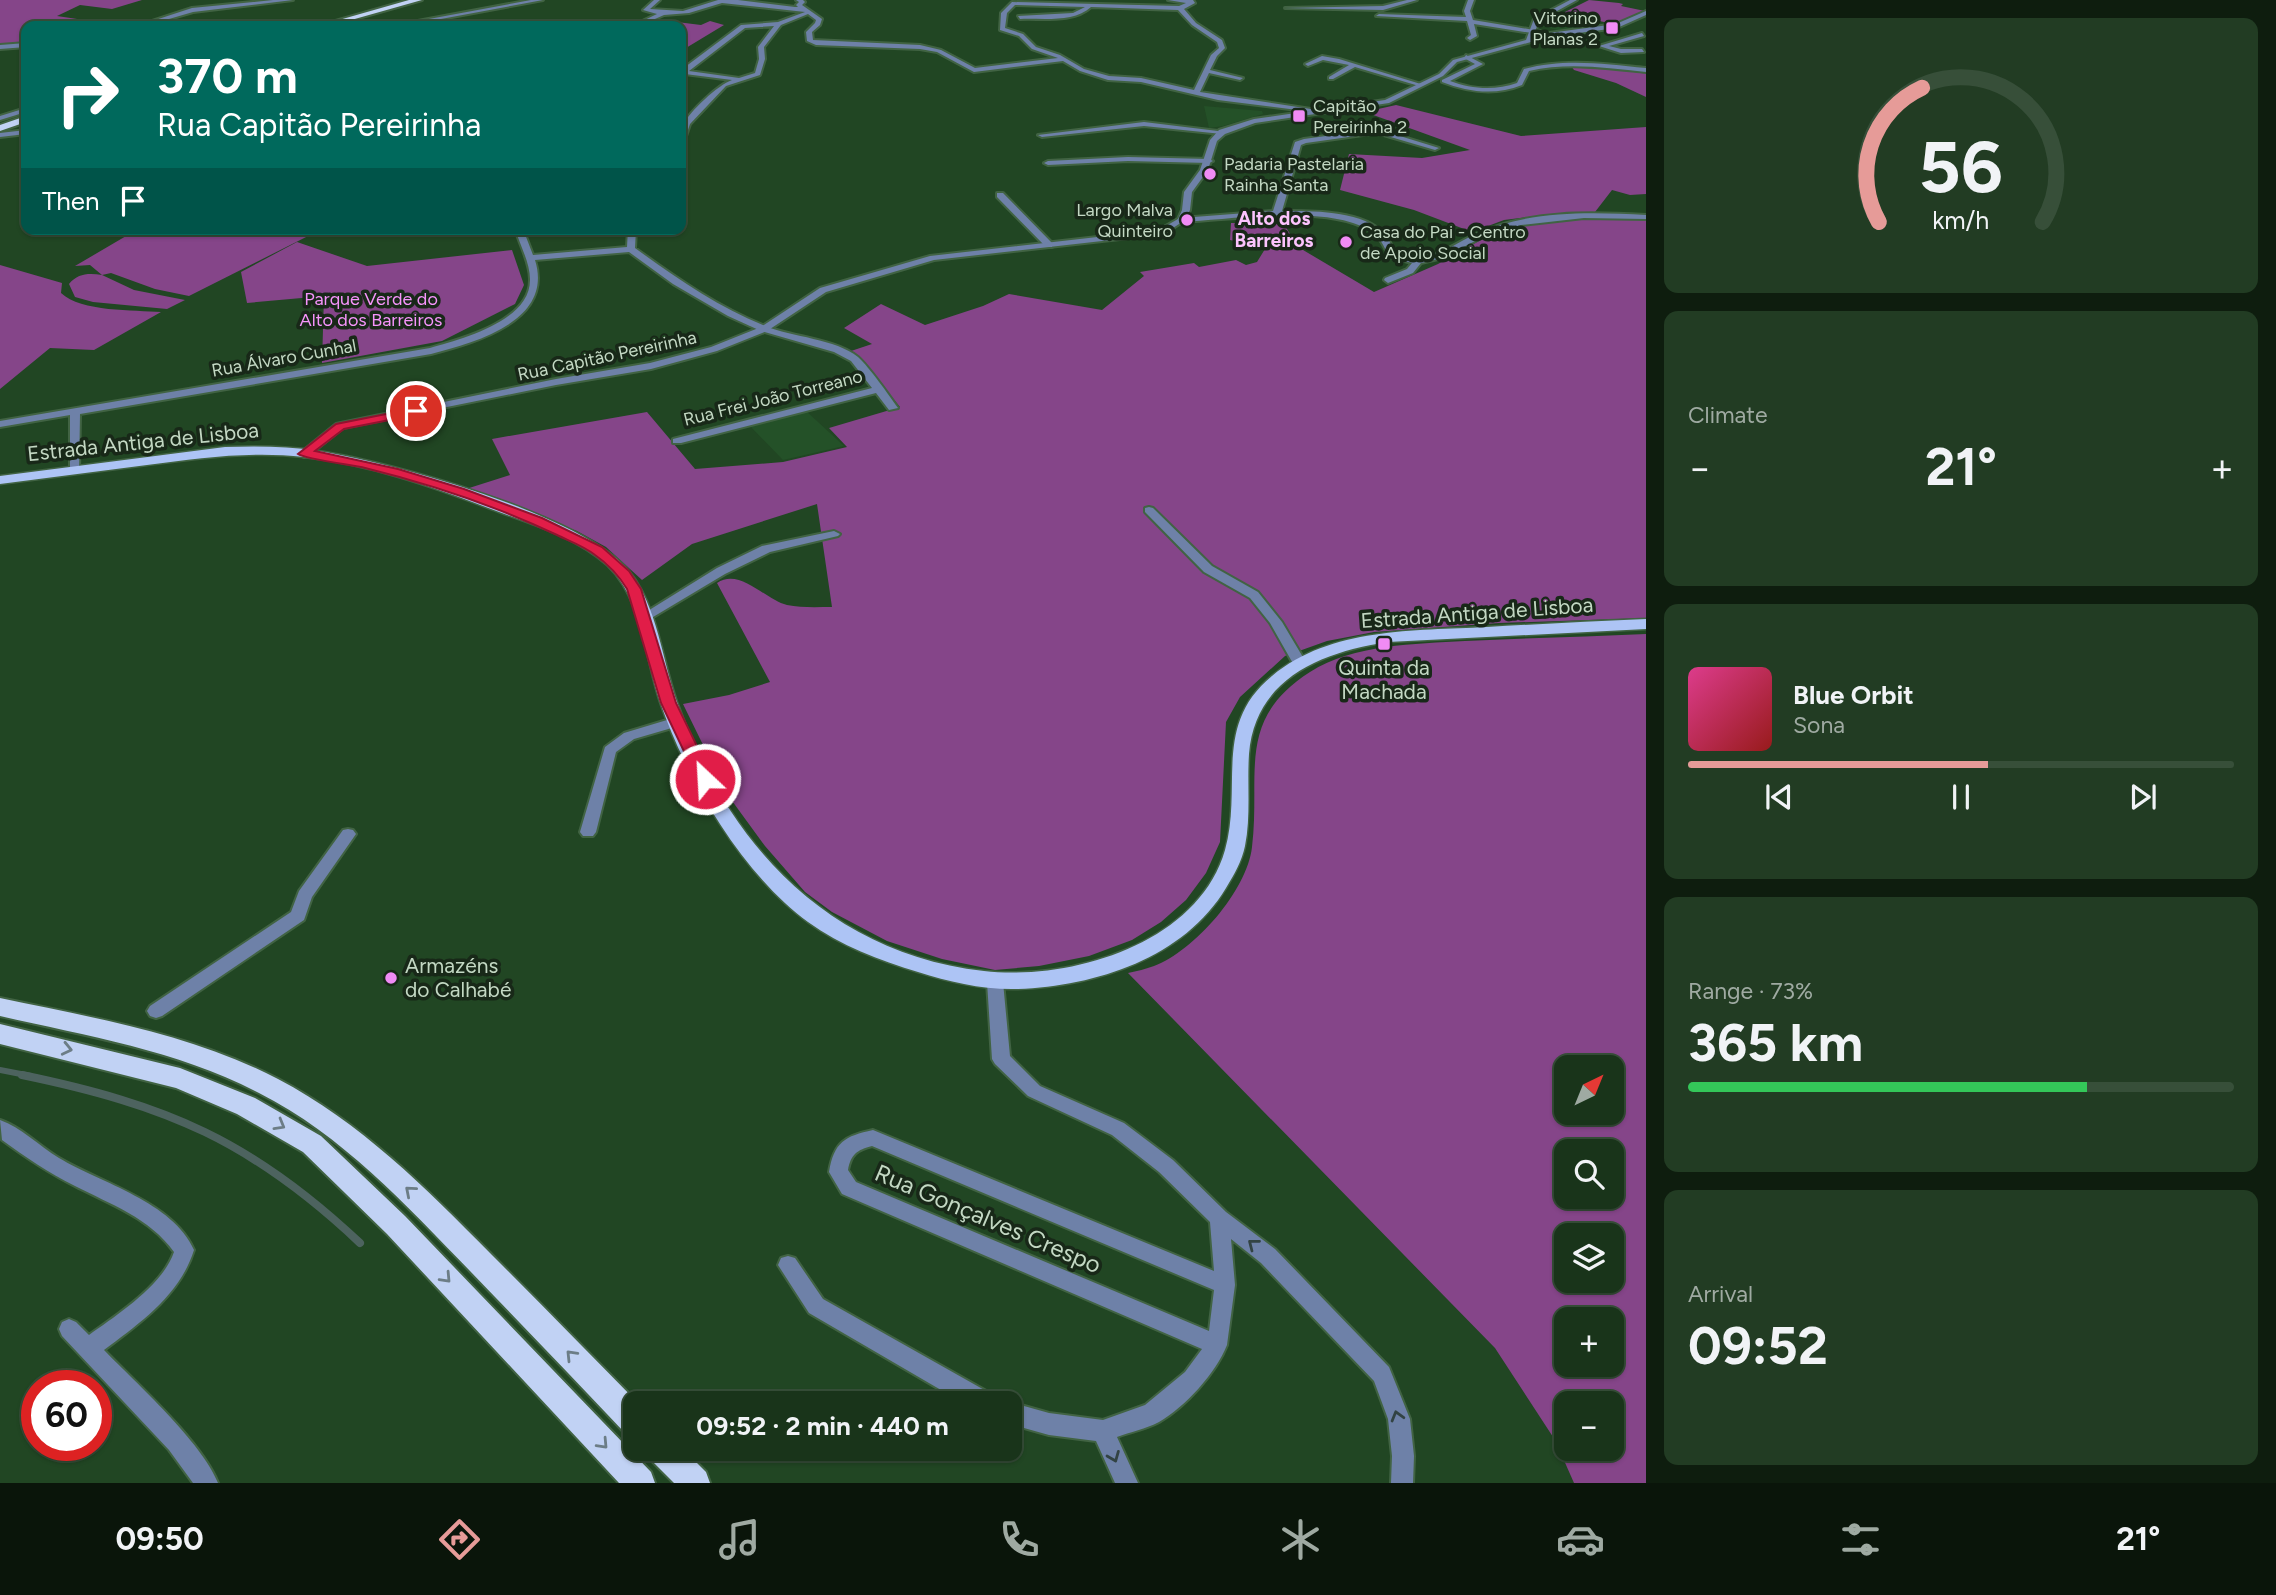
<!DOCTYPE html>
<meta charset="utf-8">
<style>
:root{--surface:#19341a;--page:#223c23;--text:#f1f3f6;--muted:#9faaa2;--line:#374f39;--accent:#e69b98}
body{margin:0;font-family:Figtree,sans-serif;background:var(--page);color:var(--text);height:100vh;display:flex;flex-direction:column;font-size:26px;white-space:nowrap}
*{box-sizing:border-box;margin:0}
p{font-size:23px;color:var(--muted)}
.icon{flex:none;width:38px;height:38px;fill:none;stroke:currentColor;stroke-width:2;stroke-linecap:round;stroke-linejoin:round}
.map{position:relative;flex:1;overflow:hidden}
.details{display:flex;flex-direction:column;gap:18px;padding:18px;background:#0e1d0e;width:630px}
.details>*{flex:none}
.top-card{position:absolute;left:21px;top:21px;width:665px;height:214px;border-radius:14px;box-shadow:0 2px 5px #0004,0 0 0 2px var(--line);background:#00695c;color:#fff;overflow:hidden}
.needle{width:46px;rotate:43deg}
.buttons{position:absolute;left:1554px;top:1055px;display:grid;gap:14px}
.buttons a{display:grid;place-items:center;width:70px;height:70px;border-radius:14px;background:var(--surface);box-shadow:0 2px 5px #0004,0 0 0 2px var(--line);font-size:35px}
.speed{position:absolute;left:21px;top:1370px;display:flex;gap:14px;font-size:35px;font-weight:700;text-align:center}
.speed>*{display:grid;place-content:center;width:91px;height:91px;border-radius:50%;background:var(--surface);box-shadow:0 2px 5px #0004,0 0 0 2px var(--line);line-height:1}
.speed .limit{border:10px solid #d22;background:#fff;color:#111}
.pin{position:absolute;display:grid;place-items:center;width:60px;height:60px;color:#fff;margin:-30px;border:4px solid #fff;border-radius:50%;box-shadow:0 2px 7px #0007}
.me{position:absolute;width:77px;margin:-38px;rotate:335deg;stroke-linejoin:round;filter:drop-shadow(0 0 5px #0008)}
.turn{display:flex;align-items:center;gap:24px;height:147px;padding:0 21px;font-size:32px}
.turn .icon{width:91px;height:91px;stroke-width:2.5}
.turn b{display:block;font-size:49px;line-height:60px}
.then{display:flex;align-items:center;height:66px;padding:0 21px;background:#0003;gap:14px;font-size:26px}
.big{font-size:52px;font-weight:700;line-height:1.1}
.details .widget{flex:1;display:flex;flex-direction:column;justify-content:center;gap:10px;min-width:0;padding:0 24px;border-radius:14px;background:var(--page)}
.details .dial{align-items:center;gap:0}
.dial svg{height:182px;overflow:visible;fill:none;stroke:var(--line);stroke-width:7;stroke-linecap:round;text-anchor:middle}
.dial text{fill:var(--text);stroke:none}
.song{display:flex;align-items:center;gap:21px}
.cover{width:84px;height:84px;border-radius:10px;background:linear-gradient(135deg,hsl(330 70% 55%),hsl(0 70% 35%))}
.played{height:7px;border-radius:4px;background:linear-gradient(90deg,var(--accent) 55%,var(--line) 55%)}
.keys{display:flex;justify-content:space-around;direction:ltr}
.heat{display:flex;justify-content:space-between;align-items:center;font-size:38px;direction:ltr}
.charge{height:10px;border-radius:5px;background:linear-gradient(90deg,#34c759 73%,var(--line) 0)}
.trip{position:absolute;left:623px;top:1391px;width:399px;height:70px;border-radius:14px;background:var(--surface);box-shadow:0 2px 5px #0004,0 0 0 2px var(--line);font-weight:700;line-height:70px;text-align:center}
.menu{display:flex;height:112px;justify-content:space-around;align-items:center;background:#0a150a;color:var(--muted)}
.menu .icon{width:49px;height:49px}
.menu .current{color:var(--accent)}
.menu b{font-size:32px;color:var(--text)}
main{display:flex;flex:1;min-height:0}
.map>svg:first-child{display:block}
</style>
<main>
<div class="map">
<svg width="1646" height="1483" viewBox="0 0 1646 1483">
<rect width="100%" height="100%" fill="#214623"/>
<path fill="#245128" d="M1560,14L1607,25L1608,26L1562,31L1540,26Z
M1204,106L1262,111L1263,114L1223,126L1209,128Z
M805,410L844,446L783,460L750,426Z"/>
<path fill="#854589" fill-rule="evenodd" d="M0,0H142L112,9L80,5L57,16L124,26H26V44L0,46Z
M1589,0L1619,3L1623,4L1621,6L1645,11L1613,24L1563,13Z
M669,21L701,25L710,21L724,25L681,51V26H659Z
M1571,66L1646,71V97L1616,83L1574,70Z
M1396,105L1521,136L1646,127V194L1630,195L1612,190L1595,212L1552,214L1504,220L1472,232L1414,210L1340,190L1349,154L1422,158L1470,150L1365,112Z
M1646,219V618L1499,623L1374,632L1327,641L1285,656L1240,697L1226,722L1220,842L1206,873L1186,900L1161,922L1132,940L1089,956L1039,966L995,970L942,959L887,941L832,912L805,892L765,846L727,794L683,704L729,695L770,682L717,583C740,567 765,600 787,605C801,608 818,607 832,607L817,504L692,544L642,580L606,547L577,531L466,489L510,475L492,439L647,412L695,469L783,462L847,447L829,428L900,407L859,357L851,351L872,344L844,328L881,304L925,325L983,306L1009,294L1102,310L1144,276L1140,272L1194,263L1199,267L1236,260L1246,265L1257,262L1265,249L1230,240L1231,223L1284,224L1298,247L1374,292L1438,264L1486,237L1518,227L1562,220Z
M138,229H322L189,296L155,289L111,273L102,275L134,290L185,300L167,309L93,302L75,297L69,284C78,273 89,273 102,275L90,265L75,266Z
M297,242L367,266L512,250L524,285L515,304L442,341L322,363L324,296L247,303L241,272Z
M0,265L62,283L61,293C81,312 134,310 161,312L94,350L50,348L0,389Z
M1646,634V1483H1574L1555,1440L1495,1348L1128,973C1137,971 1146,969 1154,966C1194,951 1247,891 1252,847C1261,773 1235,720 1310,672C1354,644 1415,644 1465,641C1525,638 1586,637 1646,634ZM1566,1068H1612V1113H1566ZM1566,1152H1612V1197H1566ZM1566,1236H1612V1281H1566ZM1566,1320H1612V1365H1566ZM1566,1404H1612V1449H1566Z"/>
<g fill="none" stroke-linecap="round" stroke-linejoin="round">
<path stroke="#4d635f" stroke-width="6" d="M0,1070L31,1076"/>
<path stroke="#4d635f" stroke-width="8" d="M22,1075C167,1105 252,1141 360,1243"/>
<g stroke="#416343" stroke-width="4">
<path id="minor" d="M273,0H293L193,12L145,26H137L192,8Z
M531,0H543L403,26H391Z
M654,0H660L650,9L683,11L718,0H738L795,7H798L796,5L799,2L796,0H803L805,2L802,5L822,19L820,25L812,32L813,40L920,45L941,50L975,68L1058,58L1032,49L1019,36L1000,30L1001,13L1012,2L1179,6L1186,3L1168,0H1193L1195,3L1184,9L1196,23L1222,40L1225,48L1217,56L1210,70L1243,78L1240,80L1209,73L1200,92L1324,111L1321,113L1218,100L1141,82L1108,80L1080,71L1063,61L974,72L937,52L920,49L816,45L807,41L806,32L815,23L816,20L808,14L781,25L764,47L765,59L760,75L726,86L690,124L685,139L681,141C681,136 680,130 683,125C690,111 718,85 732,80L685,74L681,76V70L741,25L778,22L805,12L722,3L689,13L664,15L639,26H632L657,14L643,10ZM1015,5L1085,7L1073,13L1018,16L1020,19C1043,18 1074,23 1091,7L1178,10L1192,25L1217,42L1219,48L1211,55L1194,90L1141,78L1109,76L1084,69L1060,55L1036,47L1023,34L1005,28L1007,13ZM774,26L758,47L759,59L755,73L739,78L689,71L745,28Z
M1407,0H1417L1383,10L1285,8L1383,6Z
M1468,0H1474L1470,11L1473,20L1540,31L1542,34L1616,24L1646,11V15L1617,28L1532,39L1530,36L1538,34L1474,24L1477,36L1470,40L1467,38L1471,35L1467,21L1376,16L1379,14L1466,17L1464,11Z
M1642,33L1644,36L1609,46L1621,49H1642L1644,52L1621,53L1599,46Z
M26,43V47L0,49V45Z
M1466,55L1483,64L1450,81C1471,89 1495,91 1517,83L1524,69C1565,58 1604,64 1646,68V72C1607,68 1568,62 1529,71L1522,85C1495,96 1468,92 1442,82V80L1475,64L1464,58Z
M1322,56L1339,59L1424,85L1419,86L1355,67L1333,79H1329V77L1349,65L1323,60L1308,66L1305,64Z
M26,108V112L0,120V116Z
M1144,122L1226,132L1222,134L1144,126L1042,137L1038,135Z
M1377,129L1439,148L1435,150L1377,133L1306,143L1301,145L1282,211C1311,211 1363,210 1384,234C1389,239 1392,247 1396,253C1430,266 1447,247 1476,234C1529,210 1590,212 1646,215V219L1584,218L1521,225L1485,236L1442,258L1421,263L1413,273L1388,283L1384,280L1385,278L1407,269L1412,263L1390,257C1385,250 1382,240 1375,234C1334,202 1231,220 1181,222L1177,220L1181,218L1273,211L1295,142L1304,139Z
M26,130V134L0,137V133Z
M1128,157L1209,159L1213,161L1209,163L1128,161L1048,165L1044,163L1048,161Z
M997,193H1003L1052,243V247H1046L997,197Z
M515,229H523L533,255L627,247L628,229H636L635,248C676,278 718,307 765,326C792,337 836,339 858,357C870,368 888,394 898,408L889,410L876,393L681,443H673V439L872,388L851,361L834,352L761,331L728,316L673,284L629,252L535,260C554,321 476,342 431,354L80,414L79,473H71L70,471V415L0,427V421L430,348C462,339 531,321 530,279C530,263 520,245 515,229Z
M1149,507L1153,508L1212,566L1258,592L1282,622L1307,664L1305,667H1295L1270,623L1250,598L1204,572L1145,512V508Z
M834,531L840,534L838,536L770,552L725,574L648,620H640L638,617L717,568L762,546Z
M677,717L682,719L684,722L682,725L634,739L616,752L596,832L593,836H583L580,832L605,747L624,733Z
M348,829L353,830L356,834L312,897L304,920L162,1016L156,1018L150,1016L147,1011L150,1006L291,912L299,891L343,830Z
M995,975L1001,977L1003,982L1010,1056L1040,1086L1124,1123L1173,1160L1226,1212L1275,1249L1389,1367L1410,1419L1414,1456L1413,1483H1391L1392,1456L1388,1419L1374,1381L1261,1263L1231,1239L1235,1285L1227,1345C1216,1373 1185,1407 1159,1422C1146,1429 1130,1432 1117,1437L1138,1483H1115L1096,1441L1049,1435L1010,1424V1404H1007L1010,1402L1049,1413L1103,1420L1145,1405L1185,1372L1202,1349L842,1194L829,1172C834,1142 845,1136 873,1130L1214,1271L1210,1222L1159,1172L1112,1135L1028,1096L995,1064L992,1059L987,982L989,977ZM872,1146L1214,1290L1209,1331L856,1182L848,1170C851,1154 857,1150 872,1146Z
M0,1120C21,1127 39,1146 59,1158C101,1183 173,1202 194,1250C180,1295 140,1323 104,1350C137,1384 201,1441 218,1483H193L169,1450L62,1336L59,1329L62,1322L69,1319L76,1322L89,1335C117,1315 163,1285 174,1252C150,1218 110,1204 75,1186C49,1173 25,1157 2,1140Z
M788,1256L795,1258L823,1299L995,1396L998,1404H965L809,1313L778,1265L781,1258Z"/>
</g>
<g stroke="#416343" stroke-width="4">
<path id="tertiary" d="M1570,0H1577L1539,21L1531,42L1457,62L1443,76L1389,103L1255,123L1225,134L1217,141L1208,170L1192,192L1190,210L1185,220L1164,234L934,260L826,292L767,331L717,351L651,369L556,385L343,428L308,456L304,457L299,454L336,424L556,379L650,363L711,347L761,327L820,288L930,256L1159,230L1178,219L1182,210L1184,192L1200,170L1210,140L1219,130L1254,119L1385,100L1439,74L1453,60L1526,40L1534,19Z"/>
</g>
<g stroke="#416343" stroke-width="3">
<path id="primary" d="M225,447C256,446 288,446 318,451C392,462 583,515 629,571C658,607 662,660 677,702C728,844 828,953 984,971C1070,981 1198,944 1225,850C1243,787 1212,725 1272,676C1331,627 1414,631 1487,627C1540,624 1593,621 1646,619V629L1388,642C1322,652 1255,678 1249,754C1247,784 1251,816 1245,846C1242,861 1234,875 1226,888C1184,958 1096,986 1018,989C983,990 950,982 918,972C879,960 841,946 808,922C742,874 686,778 660,702C645,658 643,599 607,565C575,536 531,524 491,509C431,486 368,464 304,457C251,451 200,458 147,465C98,471 49,478 0,484V476Z"/>
</g>
<g stroke="#416343" stroke-width="4">
<path id="trunk" d="M409,0H422L330,26H318Z
M26,116V122L0,131V125Z
M0,998C94,1018 192,1034 278,1079C360,1122 426,1188 490,1253C540,1303 589,1353 639,1404H635V1436L624,1432C573,1378 521,1324 470,1271C406,1205 342,1135 259,1093C179,1051 88,1036 0,1016Z
M0,1024L180,1068L255,1098L321,1136L405,1216L651,1472L655,1483H619L387,1234L303,1152L237,1114L176,1088L0,1044Z
M647,1449H683L706,1472L710,1483H674L651,1460Z"/>
</g>
<use href="#minor" fill="#6e81a8" fill-rule="evenodd"/>
<use href="#tertiary" fill="#6e81a8" fill-rule="evenodd"/>
<use href="#primary" fill="#adc4f5" fill-rule="evenodd"/>
<use href="#trunk" fill="#c1d2f4" fill-rule="evenodd"/>
</g>
<defs><path id="oneway-chevron" d="M-2-3.5L2.5 0L-2 3.5" fill="none" stroke-width="1.6" stroke-linecap="round" stroke-linejoin="round" transform="scale(1.75)"/></defs>
<g stroke="#6c7d86">
<use href="#oneway-chevron" transform="translate(67 1049) rotate(13)"/>
<use href="#oneway-chevron" transform="translate(280 1125) rotate(30)"/>
<use href="#oneway-chevron" transform="translate(410 1191) rotate(-139)"/>
<use href="#oneway-chevron" transform="translate(446 1278) rotate(47)"/>
<use href="#oneway-chevron" transform="translate(571 1355) rotate(-134)"/>
<use href="#oneway-chevron" transform="translate(603 1444) rotate(47)"/>
</g>
<g stroke="#324343">
<use href="#oneway-chevron" transform="translate(1253 1244) rotate(-142)"/>
<use href="#oneway-chevron" transform="translate(1397 1416) rotate(-106)"/>
<use href="#oneway-chevron" transform="translate(1114 1457) rotate(68)"/>
</g>
<path fill="#e11d48" stroke="#92132f" stroke-width="2" d="M416,408L420,409V414L344,429L315,451L398,469L464,489L542,518L602,547L629,571L641,589L676,703L713,779L710,783H699L661,703L627,589C619,576 608,564 595,555C584,546 569,541 557,535C496,506 430,484 365,468C352,465 305,459 298,454L336,424Z"/>
<g fill="#f08bf5" stroke="#182818" stroke-width="2.5">
<rect x="1605" y="21" width="14" height="14" rx="3.5"/>
<rect x="1292" y="109" width="14" height="14" rx="3.5"/>
<circle cx="1210" cy="174" r="7"/>
<circle cx="1187" cy="220" r="7"/>
<circle cx="1346" cy="242" r="7"/>
<rect x="1377" y="637" width="14" height="14" rx="3.5"/>
<circle cx="391" cy="978" r="7"/>
</g>
<g text-anchor="middle" stroke-width="7" stroke-linejoin="round" paint-order="stroke">
<g font-size="18" fill="#c3d8c3" stroke="#182818" text-anchor="start">
<text x="1598" y="24" text-anchor="end">Vitorino<tspan x="1598" dy="21">Planas 2</tspan></text>
<text x="1313" y="112">Capitão<tspan x="1313" dy="21">Pereirinha 2</tspan></text>
<text x="1224" y="170">Padaria Pastelaria<tspan x="1224" dy="21">Rainha Santa</tspan></text>
<text x="1173" y="216" text-anchor="end">Largo Malva<tspan x="1173" dy="21">Quinteiro</tspan></text>
<text x="1360" y="238">Casa do Pai - Centro<tspan x="1360" dy="21">de Apoio Social</tspan></text>
</g>
<g font-size="18" fill="#f694fb" stroke="#182818">
<text x="371" y="305">Parque Verde do<tspan x="371" dy="21">Alto dos Barreiros</tspan></text>
</g>
<g font-size="18" fill="#c3d8c3" stroke="#182818">
<text transform="translate(607 356) rotate(-12)" y="6">Rua Capitão Pereirinha</text>
<text transform="translate(284 358) rotate(-10)" y="6">Rua Álvaro Cunhal</text>
<text transform="translate(773 398) rotate(-14)" y="6">Rua Frei João Torreano</text>
</g>
<g font-size="19" font-weight="bold" fill="#fcc3fe" stroke="#182818">
<text x="1274" y="225">Alto dos<tspan x="1274" dy="22">Barreiros</tspan></text>
</g>
<g font-size="21" fill="#c3d8c3" stroke="#182818">
<text transform="translate(143 442) rotate(-6)" y="7">Estrada Antiga de Lisboa</text>
<text transform="translate(1477 613) rotate(-4)" y="7">Estrada Antiga de Lisboa</text>
</g>
<g font-size="21" fill="#c3d8c3" stroke="#182818">
<text x="1384" y="675">Quinta da<tspan x="1384" dy="24">Machada</tspan></text>
<text x="405" y="973" text-anchor="start">Armazéns<tspan x="405" dy="24">do Calhabé</tspan></text>
</g>
<g font-size="24" fill="#c3d8c3" stroke="#182818">
<text transform="translate(988 1219) rotate(23)" y="8">Rua Gonçalves Crespo</text>
</g>
</g>
</svg>
<div class="buttons">
<a><svg class="needle" viewBox="-14 -14 28 28"><path d="M0-13l5 13h-10z" fill="#e53935"/><path d="M0 13l5-13h-10z" fill="#9faaa2"/></svg></a>
<a><svg class="icon" aria-label="search" viewBox="0 0 24 24"><circle cx="10" cy="10" r="6"/><path d="M15 15l6 6"/></svg></a>
<a><svg class="icon" aria-label="layers" viewBox="0 0 24 24"><path d="M12 4l9 5-9 5-9-5zM3 14l9 5 9-5"/></svg></a>
<a>+</a>
<a>−</a>
</div>
<div class="speed"><div class="limit">60</div></div>
<div class="pin" style="left:416px;top:411px;background:#d93025"><svg class="icon" aria-label="arrive" viewBox="0 0 24 24"><path d="M6 21V4h12l-3 4 3 4H6"/></svg></div>
<svg class="me" style="left:705px;top:779px" viewBox="-20 -20 40 40"><circle r="17" fill="#e11d48" stroke="#fff" stroke-width="3"/><path d="M0-11L8 9 0 5-8 9z" fill="#fff"/></svg>
<div class="trip">09:52 · 2 min · 440 m</div>
<div class="top-card">
<div class="turn"><svg class="icon" aria-label="right" viewBox="0 0 24 24"><path d="M7 20v-9h11M14 6l5 5-5 5"/></svg><div><b>370 m</b>Rua Capitão Pereirinha</div></div>
<div class="then">Then<svg class="icon" aria-label="arrive" viewBox="0 0 24 24"><path d="M6 21V4h12l-3 4 3 4H6"/></svg></div>
</div>
</div>
<section class="details">
<div class="widget dial"><svg viewBox="0 0 100 80">
<path d="M14 69A42 42 0 1 1 86 69"/>
<path d="M14 69A42 42 0 0 1 33 10" stroke="#e69b98"/>
<text x="50" y="56" font-size="32" font-weight="700">56</text>
<text x="50" y="72" font-size="11">km/h</text>
</svg></div>
<div class="widget"><p>Climate</p>
<div class="heat"><a>−</a><b class="big">21°</b><a>+</a></div>
</div>
<div class="widget">
<div class="song"><i class="cover"></i><div><b>Blue Orbit</b><p>Sona</p></div></div>
<div class="played"></div>
<div class="keys"><svg class="icon" aria-label="previous" viewBox="0 0 24 24"><path d="M18 5L8 12l10 7zM5 5v14"/></svg><svg class="icon" aria-label="pause" viewBox="0 0 24 24"><path d="M8 5v14M16 5v14"/></svg><svg class="icon" aria-label="next" viewBox="0 0 24 24"><path d="M6 5l10 7-10 7zM19 5v14"/></svg></div>
</div>
<div class="widget"><p>Range · 73%</p><b class="big">365 km</b><div class="charge"></div></div>
<div class="widget"><p>Arrival</p><b class="big">09:52</b></div>
</section>
</main>
<nav class="menu">
<b>09:50</b>
<svg class="icon current" aria-label="directions" viewBox="0 0 24 24"><path d="M12 3l9 9-9 9-9-9zM9 14v-3h6M13 9l2 2-2 2"/></svg>
<svg class="icon" aria-label="music" viewBox="0 0 24 24"><path d="M9 18V5l10-2v13"/><circle cx="6" cy="18" r="3"/><circle cx="16" cy="16" r="3"/></svg>
<svg class="icon" aria-label="phone" viewBox="0 0 24 24"><path d="M5 4h4l2 5-3 2q2 4 5 5l2-3 5 2v4C11 20 4 13 5 4z"/></svg>
<svg class="icon" aria-label="climate" viewBox="0 0 24 24"><path d="M12 3v18M4 7l16 10M4 17L20 7"/></svg>
<svg class="icon" aria-label="car" viewBox="0 0 24 24"><path d="M5 17H2v-5l4-1 3-4h7l3 4 3 1v5h-3M9 17h6M6 11h13"/><circle cx="7" cy="17" r="2"/><circle cx="17" cy="17" r="2"/></svg>
<svg class="icon" aria-label="filters" viewBox="0 0 24 24"><path d="M4 7h16M4 17h16"/><circle cx="9" cy="7" r="2"/><circle cx="15" cy="17" r="2"/></svg>
<b>21°</b>
</nav>
